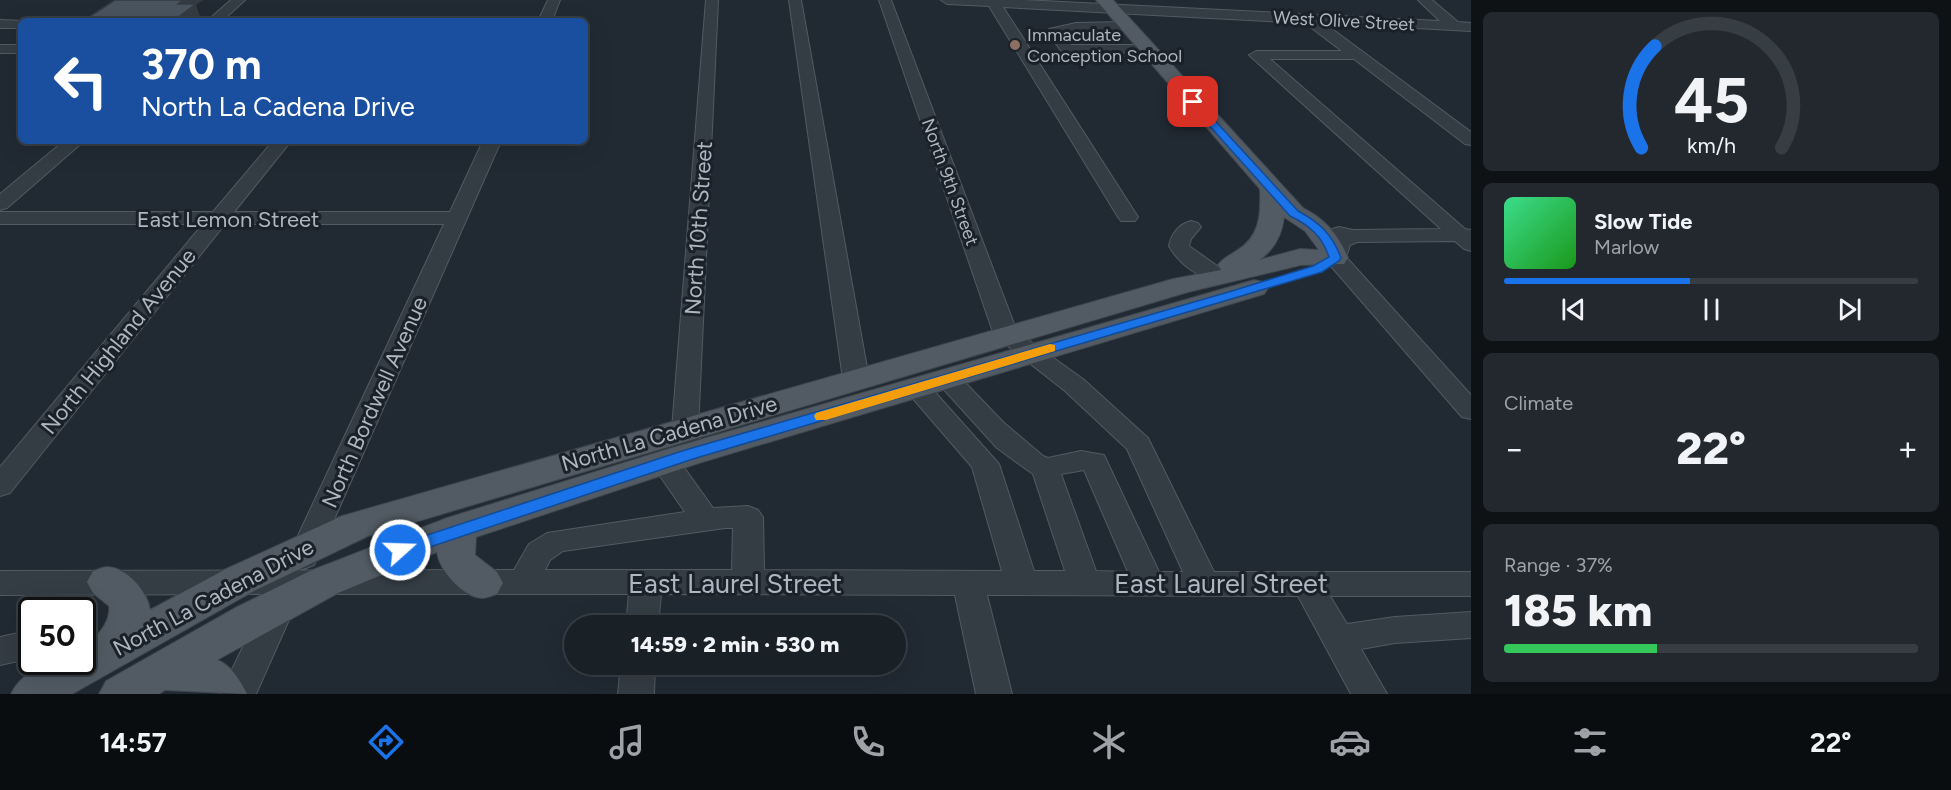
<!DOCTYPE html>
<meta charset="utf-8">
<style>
:root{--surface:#192026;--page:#22282e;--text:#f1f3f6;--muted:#9fa3a7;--line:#373e43;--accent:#1a73e8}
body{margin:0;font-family:Figtree,sans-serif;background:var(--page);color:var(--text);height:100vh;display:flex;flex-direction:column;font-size:22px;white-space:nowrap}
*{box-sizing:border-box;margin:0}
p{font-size:20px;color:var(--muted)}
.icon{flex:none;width:33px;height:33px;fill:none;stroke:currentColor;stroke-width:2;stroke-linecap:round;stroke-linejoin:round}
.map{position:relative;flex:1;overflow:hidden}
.drawer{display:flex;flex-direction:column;gap:12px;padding:12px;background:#0e1215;width:480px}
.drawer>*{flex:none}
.hud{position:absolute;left:18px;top:18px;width:570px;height:126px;border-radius:9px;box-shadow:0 6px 24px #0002,0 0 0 2px var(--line);background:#1a4fa0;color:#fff;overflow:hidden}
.speed{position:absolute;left:18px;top:597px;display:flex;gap:12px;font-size:30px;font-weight:700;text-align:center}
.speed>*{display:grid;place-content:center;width:78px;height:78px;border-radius:50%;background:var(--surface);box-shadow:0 6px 24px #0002,0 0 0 2px var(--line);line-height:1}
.speed .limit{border:3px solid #111;border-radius:9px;background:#fff;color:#111}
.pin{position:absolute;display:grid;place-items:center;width:51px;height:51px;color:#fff;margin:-26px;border-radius:12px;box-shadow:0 3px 9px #0006}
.me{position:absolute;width:66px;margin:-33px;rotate:70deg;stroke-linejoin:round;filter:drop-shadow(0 0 4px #0008)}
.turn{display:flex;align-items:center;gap:21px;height:126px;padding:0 24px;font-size:27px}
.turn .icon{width:78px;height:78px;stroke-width:2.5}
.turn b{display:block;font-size:42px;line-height:51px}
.big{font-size:45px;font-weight:800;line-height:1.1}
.drawer .widget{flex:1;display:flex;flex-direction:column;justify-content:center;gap:9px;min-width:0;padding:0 21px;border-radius:9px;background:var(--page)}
.drawer .dial{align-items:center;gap:0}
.dial svg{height:156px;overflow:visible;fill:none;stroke:var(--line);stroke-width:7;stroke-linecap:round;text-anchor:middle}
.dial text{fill:var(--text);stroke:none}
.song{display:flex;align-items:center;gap:18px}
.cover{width:72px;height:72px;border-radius:9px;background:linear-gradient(135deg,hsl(150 70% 55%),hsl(120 70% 35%))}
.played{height:6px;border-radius:3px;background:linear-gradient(90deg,var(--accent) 45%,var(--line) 45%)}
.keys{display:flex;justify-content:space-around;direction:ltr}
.heat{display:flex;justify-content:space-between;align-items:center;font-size:33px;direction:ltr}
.charge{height:9px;border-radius:4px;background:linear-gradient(90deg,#34c759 37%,var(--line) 0)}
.trip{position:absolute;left:564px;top:615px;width:342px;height:60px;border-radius:30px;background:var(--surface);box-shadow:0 6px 24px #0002,0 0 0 2px var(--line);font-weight:800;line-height:60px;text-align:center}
.menu{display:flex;height:96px;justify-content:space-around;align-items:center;background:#0a0d0f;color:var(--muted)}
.menu .icon{width:42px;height:42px}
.menu .selected{color:var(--accent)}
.menu b{font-size:27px;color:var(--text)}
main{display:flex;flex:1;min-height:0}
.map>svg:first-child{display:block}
</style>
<main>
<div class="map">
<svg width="1471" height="694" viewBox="0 0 1471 694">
<rect width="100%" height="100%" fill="#212a33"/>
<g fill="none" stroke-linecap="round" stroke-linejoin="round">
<g stroke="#525a62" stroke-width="2">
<path id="minor" d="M231,0H245L222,21H207Z
M548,0H560L552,21H538Z
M706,0H718L698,429L701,455L697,462L687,464L680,462L713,508L748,506L758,510L763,517L764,570L1002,571L972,467L903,387L907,381L916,379L925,381L999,464L1034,571H1065L1033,474L997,448L938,383L935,378L938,373L947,370L956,373L1003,422L1043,456L1048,458L1081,451L1104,455L1159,572H1183L1127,449L1065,391L994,335L879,0H891L1017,332L1083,379L1148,438L1214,572H1471V596H1330L1347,624L1395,617L1471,612V638L1395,643L1361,649L1387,694H1351L1298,596L987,595L1012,694H976L955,595L661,594L658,626H626L629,594H288L296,604L256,694H220L264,604L272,594L0,595V571L514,570L529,544L547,533L685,512L651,463L655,456L665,454L674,456L672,429ZM1084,470L1128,572L1096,571L1061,474ZM725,528H733L732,570H545L550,560L563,551Z
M789,0H801L869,379L865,384L856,387L847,384L843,379Z
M941,0H1023L1440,21L1418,0H1432L1458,22L1471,23V31L1324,23L1471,132V145L1465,144L1354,59H1270L1465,229L1471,230V251L1464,249L1455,241L1357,242L1350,245L1346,257L1471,395V419L1462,417L1324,258L1334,238L1329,233L1332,229L1339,227L1353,230L1441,229L1249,55L1256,51H1342L1305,23L1003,7L1138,217L1135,221H1121L1118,217L989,6L947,4Z
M0,20L25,21H21V28H0Z
M1125,22L1130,23V29L1063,34L1071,45H1146L1151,46L1153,49L1151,52L1067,53L1062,52L1047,32L1049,29L1076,23Z
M0,45H21V53H0Z
M64,141H84L7,208L0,210V194Z
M273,141H291L234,212H450L483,141H501L314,565L303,569L292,565L288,557L444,224H225L10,493L0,496V467L203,224H0V212H213Z
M1191,221L1198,223L1201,227L1191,239L1189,246L1220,268L1223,273L1220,278C1200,282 1178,262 1169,246C1171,234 1179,224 1191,221Z
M32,630V658L0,665V637Z
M621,664H655L654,694H618Z"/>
</g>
<g stroke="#3e454d" stroke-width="2">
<path id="major" d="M1096,0H1113L1303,208C1325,219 1339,235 1348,258L1344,264L1301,265L1188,292L368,536L252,592L72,694H11C25,666 54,662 82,662V646C96,639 111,623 109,606L93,593L87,582L93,571C97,570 103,567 107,567C127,567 148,592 150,610L224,570L342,516L1173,279L1221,270L1218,265C1223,258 1229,256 1236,251C1260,237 1261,215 1260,189ZM1284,217L1305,231L1319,250L1300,249L1259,260C1274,250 1282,235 1284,217Z
M1254,280L1264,282L1268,288L1264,294L699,463L476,537L475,555L497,572L503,583L497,594C493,595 487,598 483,598C463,598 439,570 437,552L338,593L217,660C231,665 240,680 247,694L165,690L159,694H99L106,681L235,608L310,571L447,518L675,447Z"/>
</g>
<use href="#minor" fill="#343c44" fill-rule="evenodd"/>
<use href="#major" fill="#525b64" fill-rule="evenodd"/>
</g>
<path fill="#343b42" d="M183,0H203L196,5L200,16L193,21H173L178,4Z"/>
<path fill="#4a545f" stroke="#343b42" stroke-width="1.5" d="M115,0H183L178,4H196L173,21H83Z"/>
<path fill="#1a73e8" stroke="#114b97" stroke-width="1.5" d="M1190,100H1196L1298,211C1319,222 1333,235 1341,258L1339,261L1322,272L693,459L406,555H394L392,550L394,546L682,451L1232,291L1313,266L1329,257C1322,236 1309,225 1290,216L1190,104Z"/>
<path fill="#f59e0b" d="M1050,344L1055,345V351L826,420H816L814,416L816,413Z"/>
<circle fill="#8d6e63" stroke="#1a2128" stroke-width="2" cx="1015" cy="45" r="6"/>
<g text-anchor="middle" stroke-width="6" stroke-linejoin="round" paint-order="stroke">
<g font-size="18" fill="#aeb7c1" stroke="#1a2128">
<text transform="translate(1344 21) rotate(3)" y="6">West Olive Street</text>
<text transform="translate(950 182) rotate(70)" y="6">North 9th Street</text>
</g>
<g font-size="18" fill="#aeb7c1" stroke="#1a2128" text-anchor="start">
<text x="1027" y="41">Immaculate<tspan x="1027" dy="21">Conception School</tspan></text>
</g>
<g font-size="22" fill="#aeb7c1" stroke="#1a2128">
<text x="228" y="227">East Lemon Street</text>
<text transform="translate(698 228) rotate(-86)" y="8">North 10th Street</text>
<text transform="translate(118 341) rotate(-51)" y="8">North Highland Avenue</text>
<text transform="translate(374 402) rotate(-66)" y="8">North Bordwell Avenue</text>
<text transform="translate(669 433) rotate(-16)" y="8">North La Cadena Drive</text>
<text transform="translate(213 597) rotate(-28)" y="8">North La Cadena Drive</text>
</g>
<g font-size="27" fill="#aeb7c1" stroke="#1a2128">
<text x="735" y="593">East Laurel Street</text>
<text x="1221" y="593">East Laurel Street</text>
</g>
</g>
</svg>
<div class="speed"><div class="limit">50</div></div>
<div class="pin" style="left:1193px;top:102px;background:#d93025"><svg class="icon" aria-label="arrive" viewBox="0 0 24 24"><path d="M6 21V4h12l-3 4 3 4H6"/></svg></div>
<svg class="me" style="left:400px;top:550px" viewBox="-20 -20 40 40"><circle r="17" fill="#1a73e8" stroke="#fff" stroke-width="3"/><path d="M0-11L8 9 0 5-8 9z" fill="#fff"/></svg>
<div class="trip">14:59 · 2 min · 530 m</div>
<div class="hud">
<div class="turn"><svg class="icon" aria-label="left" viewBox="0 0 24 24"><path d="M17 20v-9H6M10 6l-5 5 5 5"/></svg><div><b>370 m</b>North La Cadena Drive</div></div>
</div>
</div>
<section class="drawer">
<div class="widget dial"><svg viewBox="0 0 100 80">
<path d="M14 69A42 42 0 1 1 86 69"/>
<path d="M14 69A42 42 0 0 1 21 17" stroke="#1a73e8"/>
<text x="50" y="56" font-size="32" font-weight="700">45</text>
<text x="50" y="72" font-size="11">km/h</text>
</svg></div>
<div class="widget">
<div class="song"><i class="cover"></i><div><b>Slow Tide</b><p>Marlow</p></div></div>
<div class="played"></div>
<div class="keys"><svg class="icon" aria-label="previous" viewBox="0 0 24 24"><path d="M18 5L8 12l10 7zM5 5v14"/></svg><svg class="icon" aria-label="pause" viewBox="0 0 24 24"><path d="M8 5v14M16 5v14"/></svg><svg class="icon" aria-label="next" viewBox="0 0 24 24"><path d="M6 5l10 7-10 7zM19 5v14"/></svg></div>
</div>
<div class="widget"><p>Climate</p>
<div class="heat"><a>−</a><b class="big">22°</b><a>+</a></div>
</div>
<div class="widget"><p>Range · 37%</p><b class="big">185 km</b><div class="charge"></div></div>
</section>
</main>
<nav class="menu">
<b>14:57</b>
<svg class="icon selected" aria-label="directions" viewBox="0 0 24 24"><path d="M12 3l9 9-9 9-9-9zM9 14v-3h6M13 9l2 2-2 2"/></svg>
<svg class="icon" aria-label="music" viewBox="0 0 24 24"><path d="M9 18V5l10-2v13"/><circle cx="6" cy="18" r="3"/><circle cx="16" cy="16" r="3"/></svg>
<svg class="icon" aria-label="phone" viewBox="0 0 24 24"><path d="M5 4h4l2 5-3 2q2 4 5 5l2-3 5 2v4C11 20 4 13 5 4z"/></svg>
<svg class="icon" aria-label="climate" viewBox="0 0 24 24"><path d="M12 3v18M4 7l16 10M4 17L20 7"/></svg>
<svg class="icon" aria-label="car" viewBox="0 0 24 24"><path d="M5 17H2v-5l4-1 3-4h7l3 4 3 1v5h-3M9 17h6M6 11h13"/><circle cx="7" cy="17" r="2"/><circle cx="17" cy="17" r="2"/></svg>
<svg class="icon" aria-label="filters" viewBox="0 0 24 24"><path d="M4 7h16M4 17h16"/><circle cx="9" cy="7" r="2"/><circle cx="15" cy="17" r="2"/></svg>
<b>22°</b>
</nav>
